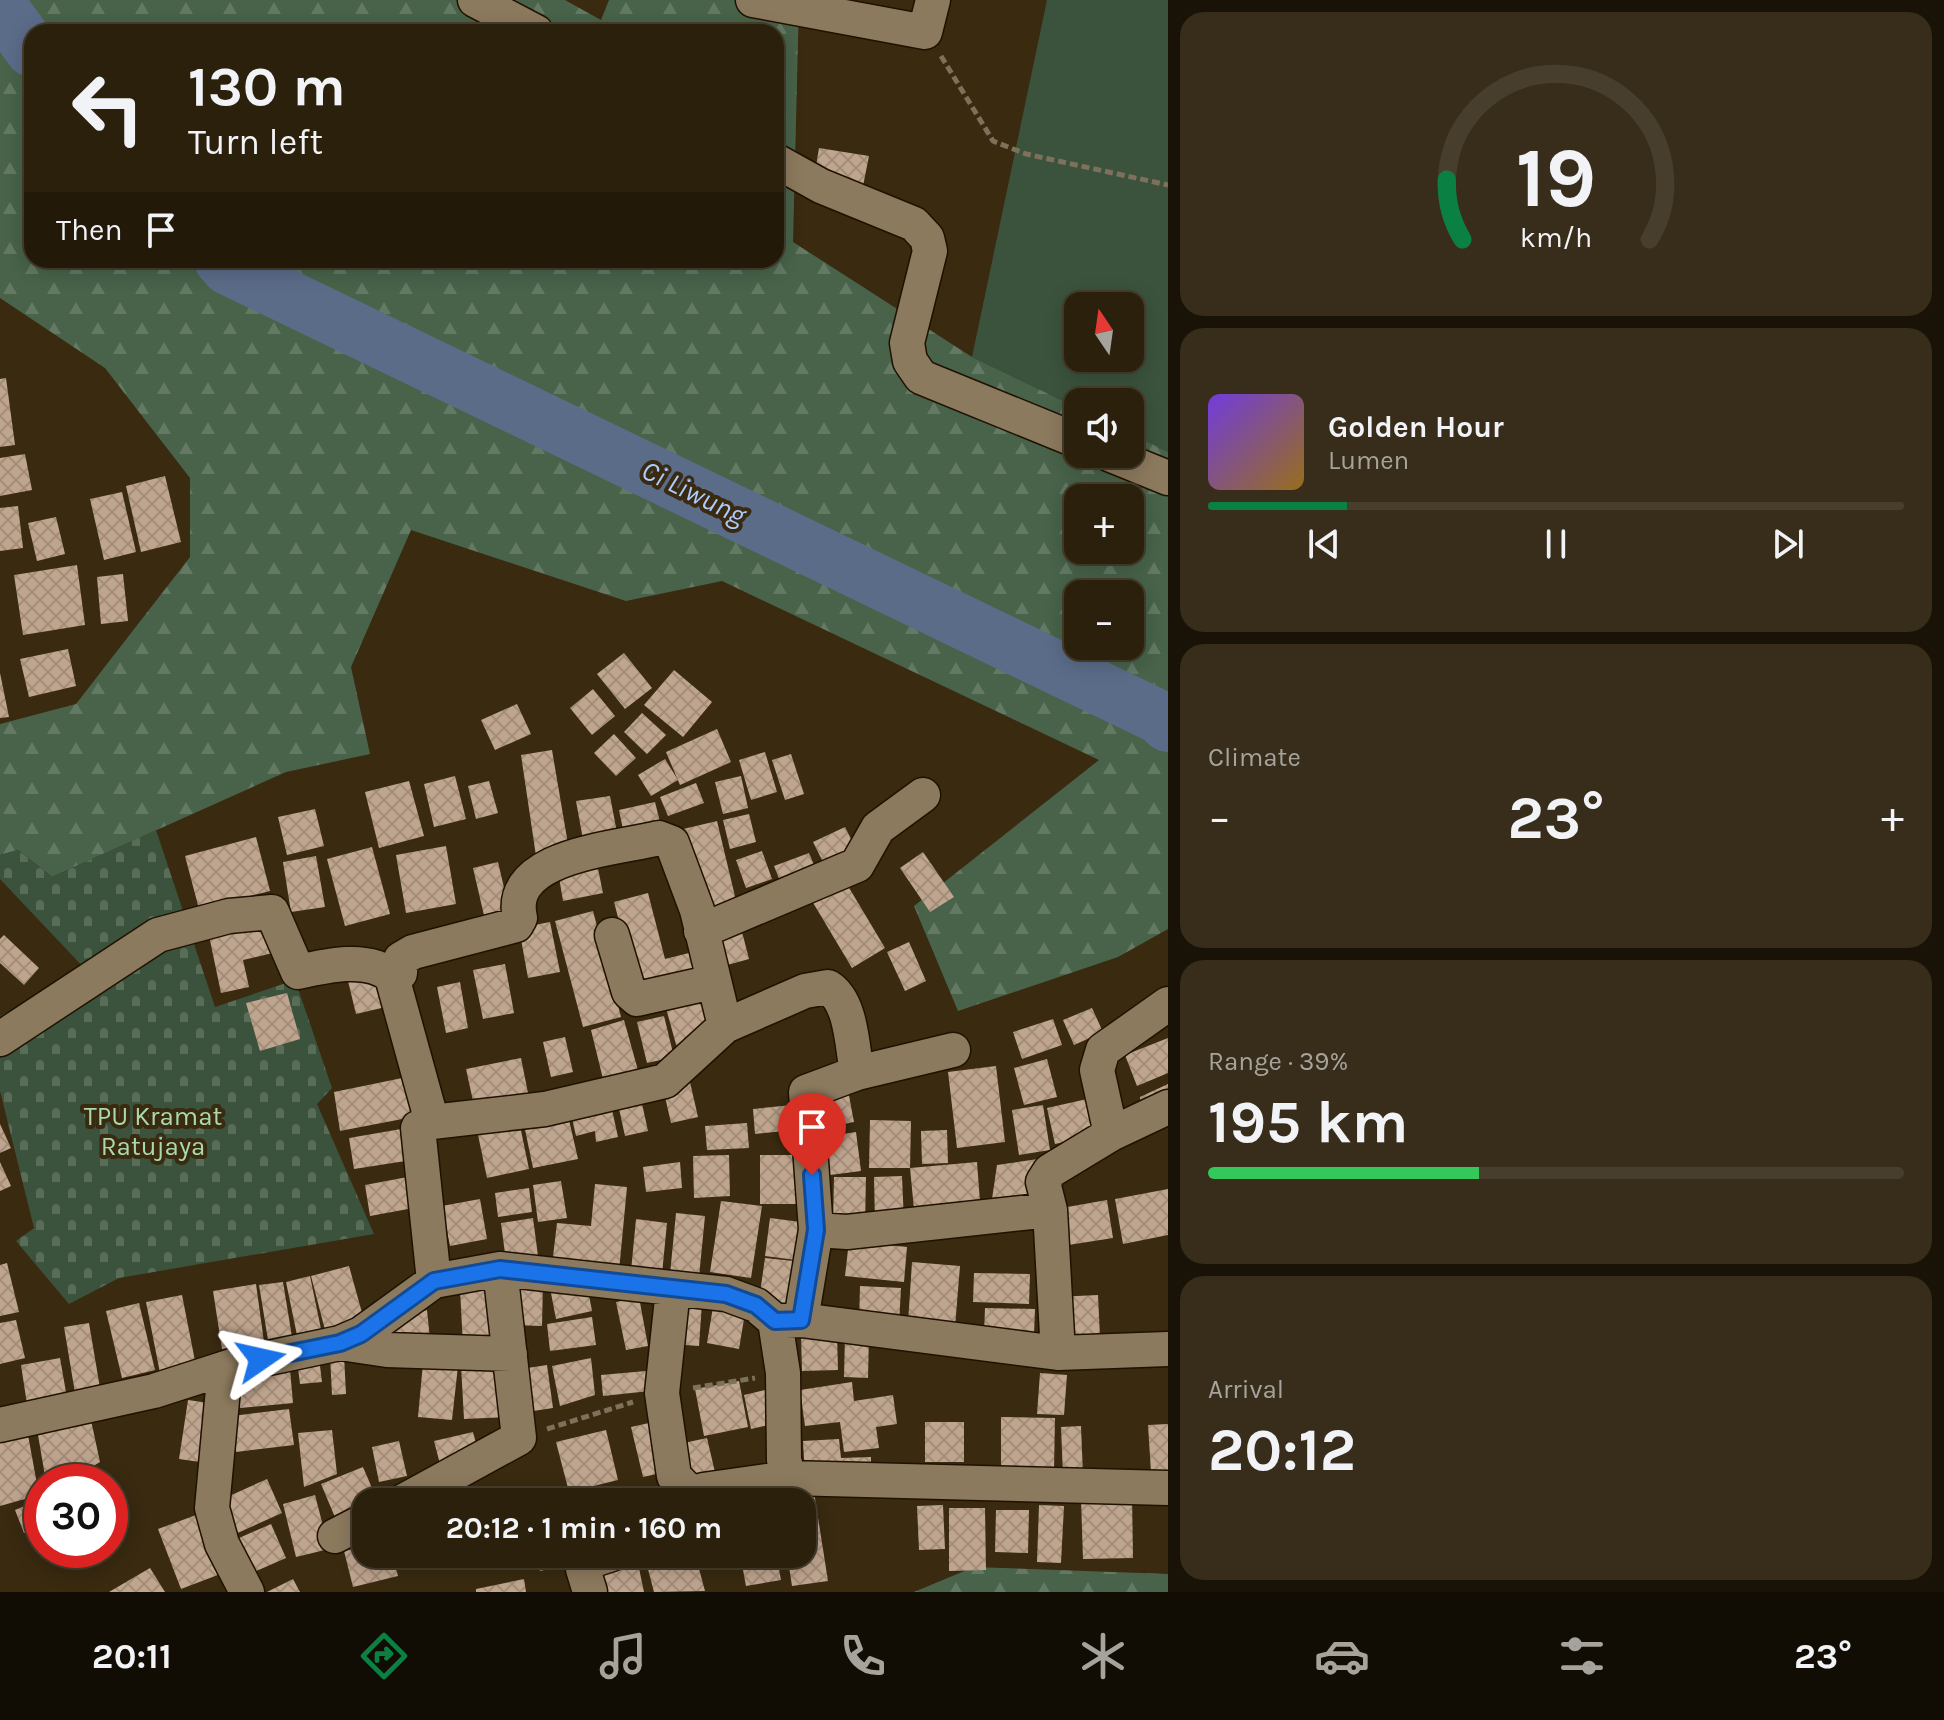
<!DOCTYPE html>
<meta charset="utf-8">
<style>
:root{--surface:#2b200c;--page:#372d1a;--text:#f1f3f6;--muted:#a6a39d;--line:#473e2d;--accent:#0b8043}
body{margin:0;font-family:Karla,sans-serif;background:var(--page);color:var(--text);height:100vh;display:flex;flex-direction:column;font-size:30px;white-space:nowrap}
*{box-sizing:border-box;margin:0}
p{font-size:26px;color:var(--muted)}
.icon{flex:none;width:44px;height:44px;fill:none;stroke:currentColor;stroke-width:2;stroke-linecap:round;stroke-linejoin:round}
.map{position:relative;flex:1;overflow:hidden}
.side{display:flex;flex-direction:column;gap:12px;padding:12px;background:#181207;width:776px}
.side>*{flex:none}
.top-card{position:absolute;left:24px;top:24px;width:760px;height:244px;border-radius:24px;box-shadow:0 4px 20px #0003,0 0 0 2px var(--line);background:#2b200c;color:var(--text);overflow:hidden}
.needle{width:52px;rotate:347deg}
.buttons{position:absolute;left:1064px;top:292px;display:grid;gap:16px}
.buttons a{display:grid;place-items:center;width:80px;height:80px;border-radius:16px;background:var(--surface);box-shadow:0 4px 20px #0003,0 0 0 2px var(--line);font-size:40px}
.speed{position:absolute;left:24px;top:1464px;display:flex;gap:16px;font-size:40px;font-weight:700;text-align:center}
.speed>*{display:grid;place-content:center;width:104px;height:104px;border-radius:50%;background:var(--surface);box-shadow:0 4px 20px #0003,0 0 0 2px var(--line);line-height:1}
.speed .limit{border:12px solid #d22;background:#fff;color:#111}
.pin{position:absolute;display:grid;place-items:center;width:68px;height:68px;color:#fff;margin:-82px -34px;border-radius:50% 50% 50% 0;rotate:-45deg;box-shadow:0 0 8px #0007}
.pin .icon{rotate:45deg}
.me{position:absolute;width:88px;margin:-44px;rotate:79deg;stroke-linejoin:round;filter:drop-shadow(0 0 6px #0008)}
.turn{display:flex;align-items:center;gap:28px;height:168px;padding:0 32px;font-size:36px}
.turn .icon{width:104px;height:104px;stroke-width:2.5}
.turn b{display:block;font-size:56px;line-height:68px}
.then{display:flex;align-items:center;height:76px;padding:0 32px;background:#0003;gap:16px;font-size:30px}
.big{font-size:60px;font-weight:700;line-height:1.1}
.side .tile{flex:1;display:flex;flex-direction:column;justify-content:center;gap:12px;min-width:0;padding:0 28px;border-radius:24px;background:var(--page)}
.side .dial{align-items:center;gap:0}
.dial svg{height:208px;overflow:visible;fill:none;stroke:var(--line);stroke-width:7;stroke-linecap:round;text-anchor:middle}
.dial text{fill:var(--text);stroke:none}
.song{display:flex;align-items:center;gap:24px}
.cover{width:96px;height:96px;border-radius:12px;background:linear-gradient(135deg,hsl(260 70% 55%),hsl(40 70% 35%))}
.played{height:8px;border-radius:4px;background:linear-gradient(90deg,var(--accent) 20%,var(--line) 20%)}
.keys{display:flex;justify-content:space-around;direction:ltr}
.heat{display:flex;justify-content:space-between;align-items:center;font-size:44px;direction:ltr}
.charge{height:12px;border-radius:6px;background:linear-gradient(90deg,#34c759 39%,var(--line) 0)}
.trip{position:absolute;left:352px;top:1488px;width:464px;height:80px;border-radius:24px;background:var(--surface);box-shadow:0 4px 20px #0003,0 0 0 2px var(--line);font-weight:700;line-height:80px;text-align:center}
.tab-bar{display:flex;height:128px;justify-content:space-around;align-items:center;background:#110d05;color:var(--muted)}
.tab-bar .icon{width:56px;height:56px}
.tab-bar .active{color:var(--accent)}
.tab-bar b{font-size:36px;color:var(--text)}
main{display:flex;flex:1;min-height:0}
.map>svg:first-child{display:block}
</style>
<main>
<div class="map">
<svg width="1168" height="1592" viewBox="0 0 1168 1592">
<defs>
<pattern id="forest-firs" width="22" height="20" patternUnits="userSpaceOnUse" patternTransform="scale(2)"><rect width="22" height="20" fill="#48634a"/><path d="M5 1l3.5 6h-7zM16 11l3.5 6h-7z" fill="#637964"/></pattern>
<pattern id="cemetery-stones" width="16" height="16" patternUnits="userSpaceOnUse" patternTransform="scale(2)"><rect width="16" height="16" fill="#3b533d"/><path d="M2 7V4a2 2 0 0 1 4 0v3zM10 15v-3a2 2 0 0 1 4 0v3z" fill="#586c58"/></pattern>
<pattern id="building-cross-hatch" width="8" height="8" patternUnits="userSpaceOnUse" patternTransform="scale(2)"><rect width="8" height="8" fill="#c0a58e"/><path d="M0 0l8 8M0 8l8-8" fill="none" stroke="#a28d7b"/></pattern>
</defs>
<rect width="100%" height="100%" fill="#392a10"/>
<path fill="#3b533d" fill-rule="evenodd" d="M1047,0H1168V452L1130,433V402H1078V408L972,357ZM1078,306H1130V358H1078Z"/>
<path fill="url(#forest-firs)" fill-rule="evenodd" d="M0,0H565L601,20L609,0H799L793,242L972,357L1078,408V454H1130V433L1168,452V929L1118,957L958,1011L914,906L1099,760L722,581L626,601L411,530L351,667L370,754L286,772L52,877L18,850L0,855V724L76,704L190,557V478L105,368L0,298ZM32,32H776V260H32ZM1078,498H1130V550H1078ZM1078,594H1130V646H1078Z
M974,1567L1168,1574V1592H914Z"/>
<path fill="url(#cemetery-stones)" d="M156,830L215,1007L295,980L332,1088L317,1104L374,1234L119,1278L69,1304L16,1241L34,1228L0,1091V1016L86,970L0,879V855L18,850L52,877Z"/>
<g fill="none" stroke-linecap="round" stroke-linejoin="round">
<path stroke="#5b6c89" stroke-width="54" d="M0,6L32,50
M221,260L228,268L1159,717L1168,725"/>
</g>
<path fill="url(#building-cross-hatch)" d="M819,148L869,156L863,186L814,178Z
M6,378L15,445L0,447V379Z
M25,454L32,490L0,496V458Z
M165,476L181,542L141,552L126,486Z
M122,492L136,552L104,560L90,499Z
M18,506L23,548L0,551V508Z
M56,517L65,554L37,561L28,523Z
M77,565L85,625L23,635L14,575Z
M123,574L128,621L101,624L97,577Z
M68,649L76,686L29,697L20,659Z
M624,653L652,688L625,709L597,674Z
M674,670L712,702L683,737L644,705Z
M0,673L9,717L0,718Z
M593,689L615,716L592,735L570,708Z
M517,704L531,734L495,750L481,720Z
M642,713L666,735L647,754L624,732Z
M717,729L731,762L680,785L666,752Z
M614,734L636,758L616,776L594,753Z
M552,750L569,850L536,856L521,755Z
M765,752L777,792L751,800L739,760Z
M791,754L804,794L785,800L772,760Z
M665,759L678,780L651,796L638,775Z
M455,776L466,819L434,827L424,784Z
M741,776L748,808L723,814L715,782Z
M409,781L424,836L379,848L365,792Z
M489,781L498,813L476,819L468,786Z
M696,783L704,803L668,816L660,797Z
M610,796L618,838L584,845L576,801Z
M655,802L661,826L624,834L619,810Z
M315,809L324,846L287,855L278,817Z
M749,814L756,842L730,849L723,820Z
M717,821L738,909L701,918L679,830Z
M845,827L856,849L824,864L813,842Z
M256,837L270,891L199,909L185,856Z
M446,846L456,904L406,913L396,855Z
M372,847L390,914L345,926L327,859Z
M762,851L772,879L746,888L736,860Z
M923,852L954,897L930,912L900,868Z
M809,853L819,877L784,891L774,866Z
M316,856L325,907L291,912L283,862Z
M498,862L511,918L486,924L473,868Z
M597,864L603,893L563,901L558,871Z
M845,881L885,948L852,968L812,901Z
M648,893L665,959L697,951L704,977L638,994L614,902Z
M593,911L621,1017L583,1027L555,921Z
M264,913L273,953L243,960L249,987L221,993L207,926Z
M550,922L560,972L528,978L519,928Z
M740,924L749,959L713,969L704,934Z
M4,935L39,968L24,985L0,963V939Z
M909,942L926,981L905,991L887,952Z
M505,964L514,1013L483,1019L473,970Z
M382,973L390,1006L356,1014L348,981Z
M460,982L468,1028L446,1033L437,987Z
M700,991L713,1039L677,1048L664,1001Z
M287,993L300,1039L260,1051L246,1003Z
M1092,1008L1103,1032L1074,1045L1063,1020Z
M664,1016L674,1057L647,1063L637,1022Z
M1053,1019L1062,1045L1022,1059L1013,1032Z
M624,1020L639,1074L604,1083L591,1030Z
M565,1037L573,1072L551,1077L543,1042Z
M1168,1038V1073L1137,1086L1125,1055Z
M521,1058L529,1098L475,1110L466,1069Z
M1047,1059L1057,1097L1024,1105L1014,1068Z
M996,1066L1005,1142L957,1148L948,1072Z
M417,1075L423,1115L340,1131L334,1092Z
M690,1082L698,1117L671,1123L663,1088Z
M1168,1084V1101L1140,1115V1097Z
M847,1085L854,1122L823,1128L816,1090Z
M639,1090L648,1131L625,1136L616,1095Z
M609,1096L618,1137L596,1142L595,1131L576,1136L569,1105Z
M1096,1097L1105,1133L1055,1144L1047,1108Z
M802,1104L804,1129L755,1134L753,1109Z
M1043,1105L1050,1150L1019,1155L1012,1110Z
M567,1111L578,1159L533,1168L523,1120Z
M870,1120L911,1121L910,1168H869Z
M519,1121L529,1169L487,1178L477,1130Z
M747,1123L749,1148L707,1150L705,1126Z
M0,1124L11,1148L0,1153Z
M407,1128L412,1160L354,1169L349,1138Z
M947,1130L948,1163L922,1164L921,1131Z
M856,1132L861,1171L830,1175L824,1137Z
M729,1155L730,1196L694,1198L693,1156Z
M760,1155H808V1204H760Z
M1038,1159L1040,1199L991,1206L997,1165Z
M0,1162L11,1186L0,1191Z
M680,1162L682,1188L646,1192L643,1167Z
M977,1162L981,1215L915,1220L910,1168Z
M413,1176L419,1207L370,1216L365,1185Z
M902,1176L904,1222L875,1223L874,1177Z
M834,1177H866L865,1224L833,1223Z
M561,1181L567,1218L538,1222L533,1185Z
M595,1184L627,1187L619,1271L552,1265L557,1223L591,1226Z
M529,1188L532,1212L498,1217L495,1193Z
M1168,1189V1235L1123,1244L1115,1199Z
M480,1199L487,1239L450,1246L442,1206Z
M1107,1200L1113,1238L1062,1246L1056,1209Z
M721,1201L762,1206L751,1278L710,1272Z
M676,1213L705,1216L699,1277L670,1274Z
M533,1218L538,1256L506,1261L501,1223Z
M770,1218L808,1223L804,1261L765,1256Z
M636,1219L667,1223L662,1274L631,1271Z
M849,1241L907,1247L904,1282L845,1276Z
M765,1258L803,1262L787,1308L760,1293Z
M912,1262L960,1266L955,1327L908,1323Z
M7,1263L19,1312L0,1316V1265Z
M349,1266L364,1320L325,1330L311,1276Z
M974,1273L1030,1274L1029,1304L973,1302Z
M310,1276L322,1334L298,1340L286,1282Z
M586,1280L592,1311L556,1319L550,1288Z
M513,1281H543L542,1326L513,1325Z
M283,1282L292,1337L268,1340L259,1285Z
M256,1284L264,1342L222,1349L213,1291Z
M860,1286L901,1288L899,1324L859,1322Z
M493,1288L496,1344L463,1346L460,1289Z
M182,1295L197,1371L161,1378L146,1302Z
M1098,1295L1100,1337L1058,1340L1056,1297Z
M639,1297L648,1346L626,1350L616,1302Z
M674,1301L702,1303L699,1346L671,1344Z
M139,1303L155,1370L122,1378L106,1311Z
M713,1307L745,1313L739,1349L707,1343Z
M985,1308L1035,1309L1034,1335L984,1333Z
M427,1310L431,1349L389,1346L390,1322Z
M592,1317L596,1345L550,1351L547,1324Z
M16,1320L25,1358L0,1364V1323Z
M89,1323L100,1388L75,1393L64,1327Z
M837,1334L838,1370L802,1371L801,1335Z
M845,1336H869L868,1378L844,1377Z
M330,1355H344L346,1394L332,1395Z
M60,1358L67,1398L27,1404L21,1365Z
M319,1358L322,1382L300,1384L297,1360Z
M591,1358L595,1395L560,1406L552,1366Z
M423,1363L458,1366L452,1420L418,1417Z
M506,1364L509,1417L464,1419L461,1366Z
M547,1365L553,1408L520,1413L514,1370Z
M290,1369L293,1403L230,1409L226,1378L254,1374L255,1382V1372Z
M657,1370L659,1390L603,1396L601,1375Z
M1040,1373L1067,1375L1064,1415L1037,1414Z
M739,1381L748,1427L704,1436L695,1389Z
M852,1382L854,1401L893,1395L897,1424L876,1427L879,1448L844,1452L840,1422L805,1426L800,1390Z
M773,1388L781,1422L751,1429L744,1395Z
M188,1400L216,1404L207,1463L179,1459Z
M289,1409L294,1445L236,1452L232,1416Z
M89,1411L100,1462L67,1482H46L37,1429Z
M1001,1417L1055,1418L1054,1470L1001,1469Z
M658,1421L670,1471L643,1477L631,1427Z
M925,1422H964V1462H925Z
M1168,1424V1471L1151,1472L1148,1425Z
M1081,1426L1083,1475L1063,1476L1061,1427Z
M332,1430L337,1474L304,1487L298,1433Z
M606,1430L618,1480L569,1492L556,1442Z
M473,1432L479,1455L440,1464L434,1441Z
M28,1435L39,1495L0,1506V1442Z
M707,1438L718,1485L689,1491L679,1444Z
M839,1439L841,1458L871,1457V1473L805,1477L803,1441Z
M399,1441L407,1476L379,1482L372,1447Z
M363,1467L378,1502H366V1510L337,1522L321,1484Z
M267,1479L282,1513L233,1535L218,1501Z
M615,1486L619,1502H575L573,1497Z
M814,1492L828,1581L792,1586L787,1554H802V1502H778V1498Z
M315,1495L329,1549L296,1557L283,1504Z
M1132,1497L1133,1558L1083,1559L1081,1499Z
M42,1499V1526L24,1533L15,1510Z
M943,1505L945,1549L919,1550L917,1506Z
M1039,1505L1064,1506L1061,1563L1037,1562Z
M949,1508H985L986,1570L949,1571Z
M996,1510H1029L1028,1553L995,1552Z
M199,1514L223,1573L181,1589L158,1529Z
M271,1524L286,1558L254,1572L239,1538Z
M42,1533V1550L36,1552L30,1538Z
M366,1546V1554H392L398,1576L353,1587L344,1551Z
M457,1554H497V1555L459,1563Z
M536,1554H569L571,1564L540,1571Z
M636,1554L644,1592H607L600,1561Z
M644,1554H695L705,1591L654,1592Z
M740,1554H776L781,1580L746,1586Z
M150,1568L165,1592H109Z
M293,1579L300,1592H267Z
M524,1579L526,1592H476V1589Z"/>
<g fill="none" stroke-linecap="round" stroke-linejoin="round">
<g stroke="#201200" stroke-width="37">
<path id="street" d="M475,0L536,32
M753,0L925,32L933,0
M776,161L821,186L914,224L927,238L930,251L907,343L910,361L921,377L1078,441
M1109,454L1168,478
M701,931L857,865L878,828L923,795
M612,935L629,992L637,999L713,982
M392,977L400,973L401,959L413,952L516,925L520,918C505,855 616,849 659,838L672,843L697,910L725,1026
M1168,1004L1103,1050L1097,1070L1111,1134L1050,1171L1043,1182L1050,1210L1058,1353L1168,1349
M0,1039L158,935L229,916L272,912L298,972C324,966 370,955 392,977L432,1122
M1111,1134L1168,1107
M816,1230L847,1232L1050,1210
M434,1281L418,1128L432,1122L545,1109L665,1081L725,1026L805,991L828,987C852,1002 852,1047 857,1073
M673,1289L662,1393L674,1476L697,1500
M801,1320L816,1230L806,1092L857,1073L953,1050
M780,1321L801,1320L1058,1353
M340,1343L387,1350L510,1354
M225,1368L212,1508L222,1544L247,1592
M0,1425L154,1391L235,1365L340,1343L361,1334L434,1281L500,1269L726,1294L756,1305L775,1321L783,1373L784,1460L789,1478L1168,1488
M402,1502L519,1438L500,1269
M698,1502L703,1490L789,1478
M335,1536L366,1520
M590,1592L583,1569L584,1563L612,1554"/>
</g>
<path stroke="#7e715b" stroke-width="5" stroke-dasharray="8 4" stroke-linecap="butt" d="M941,56L993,141L1026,154L1168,185
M693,1388L755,1378
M547,1429L633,1402"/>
<use href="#street" stroke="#8c7a5e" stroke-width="34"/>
</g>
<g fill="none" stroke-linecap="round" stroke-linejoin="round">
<g stroke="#114b97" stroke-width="20">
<path id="route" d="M261,1359L340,1343L361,1334L434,1281L500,1269L726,1294L756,1305L775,1321L801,1320L816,1230L812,1175"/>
</g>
<use href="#route" stroke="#1a73e8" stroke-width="14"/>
</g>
<g text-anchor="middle" stroke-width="8" stroke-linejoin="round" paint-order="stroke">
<g font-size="26" fill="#a9d9ac" stroke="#392a10">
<text x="153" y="1125">TPU Kramat<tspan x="153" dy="30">Ratujaya</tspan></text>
</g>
<g font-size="28" font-style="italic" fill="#accbff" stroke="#392a10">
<text transform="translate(694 492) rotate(26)" y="10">Ci Liwung</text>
</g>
</g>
</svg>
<div class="buttons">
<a><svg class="needle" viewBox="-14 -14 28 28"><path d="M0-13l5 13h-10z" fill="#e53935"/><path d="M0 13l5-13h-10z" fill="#a6a39d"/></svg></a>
<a><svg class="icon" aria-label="sound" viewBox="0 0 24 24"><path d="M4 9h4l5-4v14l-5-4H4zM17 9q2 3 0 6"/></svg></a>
<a>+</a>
<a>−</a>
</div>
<div class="speed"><div class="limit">30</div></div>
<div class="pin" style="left:812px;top:1175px;background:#d93025"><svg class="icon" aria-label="arrive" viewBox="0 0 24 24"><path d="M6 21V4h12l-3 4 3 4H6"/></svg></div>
<svg class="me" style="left:261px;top:1359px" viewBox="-20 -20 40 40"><path d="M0-17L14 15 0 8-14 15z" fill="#1a73e8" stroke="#fff" stroke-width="4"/></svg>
<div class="trip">20:12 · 1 min · 160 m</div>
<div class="top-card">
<div class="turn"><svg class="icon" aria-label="left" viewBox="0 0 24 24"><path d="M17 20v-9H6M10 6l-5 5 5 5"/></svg><div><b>130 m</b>Turn left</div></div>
<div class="then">Then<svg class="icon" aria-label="arrive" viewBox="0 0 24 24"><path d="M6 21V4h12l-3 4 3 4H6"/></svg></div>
</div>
</div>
<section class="side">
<div class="tile dial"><svg viewBox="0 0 100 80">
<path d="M14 69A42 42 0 1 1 86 69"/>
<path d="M14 69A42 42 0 0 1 8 46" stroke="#0b8043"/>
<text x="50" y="56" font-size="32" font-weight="700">19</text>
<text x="50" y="72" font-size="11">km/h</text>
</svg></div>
<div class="tile">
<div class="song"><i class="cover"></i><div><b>Golden Hour</b><p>Lumen</p></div></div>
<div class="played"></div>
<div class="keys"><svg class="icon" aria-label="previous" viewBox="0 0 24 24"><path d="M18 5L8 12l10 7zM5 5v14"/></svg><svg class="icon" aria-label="pause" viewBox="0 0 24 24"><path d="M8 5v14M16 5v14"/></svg><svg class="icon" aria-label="next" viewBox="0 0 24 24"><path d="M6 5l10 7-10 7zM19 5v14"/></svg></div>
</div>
<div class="tile"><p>Climate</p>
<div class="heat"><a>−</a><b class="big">23°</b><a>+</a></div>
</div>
<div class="tile"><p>Range · 39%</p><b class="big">195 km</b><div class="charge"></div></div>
<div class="tile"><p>Arrival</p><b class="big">20:12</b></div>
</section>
</main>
<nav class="tab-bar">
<b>20:11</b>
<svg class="icon active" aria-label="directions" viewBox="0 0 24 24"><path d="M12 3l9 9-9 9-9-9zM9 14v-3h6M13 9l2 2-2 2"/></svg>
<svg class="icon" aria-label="music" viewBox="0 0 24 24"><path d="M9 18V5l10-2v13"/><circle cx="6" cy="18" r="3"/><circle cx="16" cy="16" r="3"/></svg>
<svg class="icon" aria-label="phone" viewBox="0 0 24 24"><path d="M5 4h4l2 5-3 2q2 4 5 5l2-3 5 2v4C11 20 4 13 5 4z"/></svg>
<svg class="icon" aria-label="climate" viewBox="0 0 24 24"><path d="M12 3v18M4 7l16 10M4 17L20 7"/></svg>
<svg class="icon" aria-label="car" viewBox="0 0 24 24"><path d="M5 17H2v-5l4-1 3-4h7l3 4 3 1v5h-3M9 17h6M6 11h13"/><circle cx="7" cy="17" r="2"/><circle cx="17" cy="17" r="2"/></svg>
<svg class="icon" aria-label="filters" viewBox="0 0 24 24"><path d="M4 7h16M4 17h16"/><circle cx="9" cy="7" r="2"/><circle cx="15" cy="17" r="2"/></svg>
<b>23°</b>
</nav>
